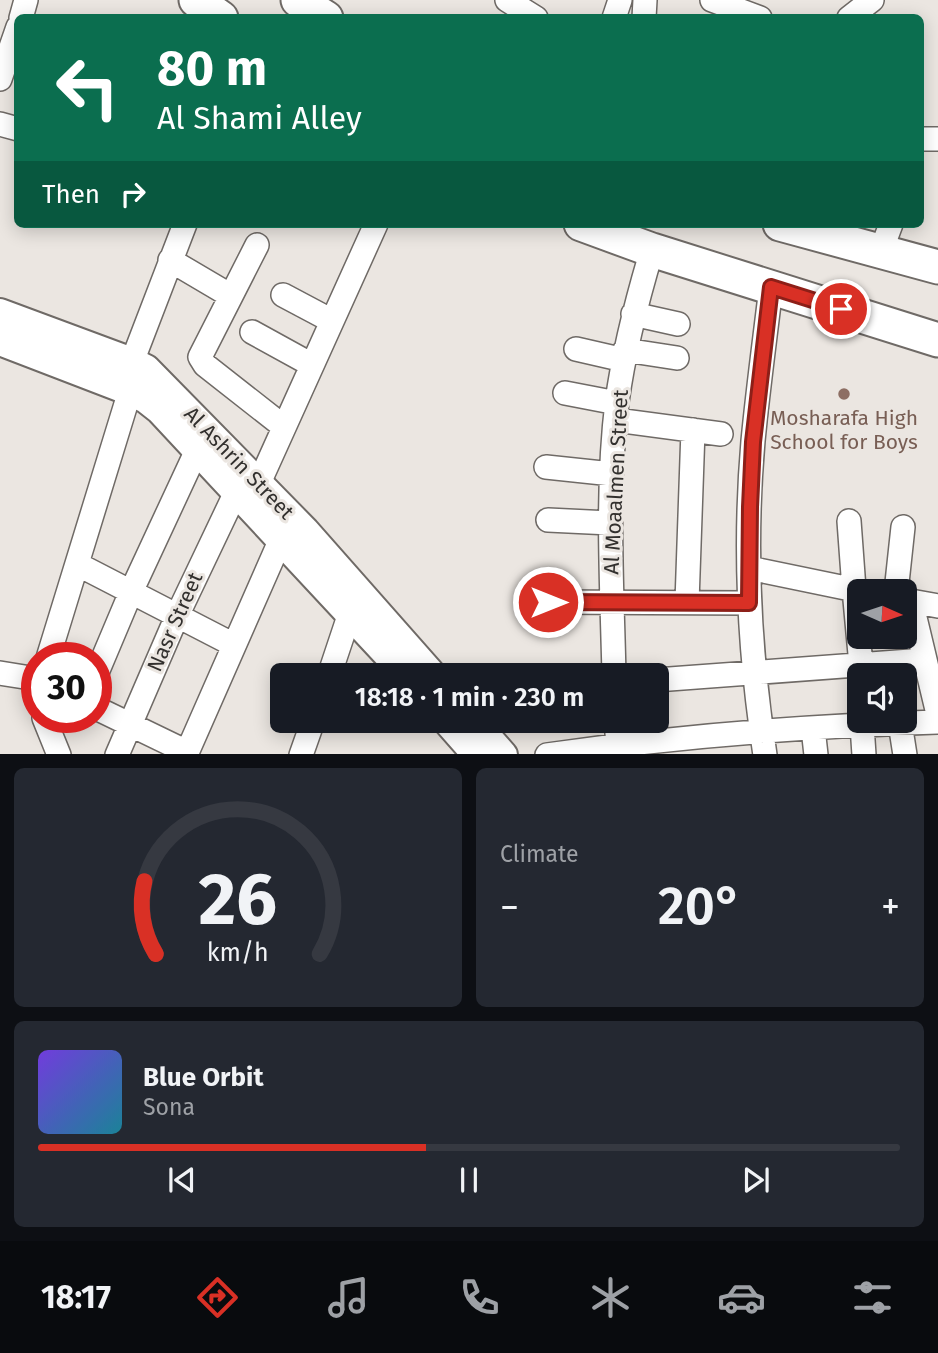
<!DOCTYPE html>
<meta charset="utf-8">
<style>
:root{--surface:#171b24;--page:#242831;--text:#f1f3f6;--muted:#9ea1a6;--line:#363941;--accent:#d93025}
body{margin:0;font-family:"Fira Sans",sans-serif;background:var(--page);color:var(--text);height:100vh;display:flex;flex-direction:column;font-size:26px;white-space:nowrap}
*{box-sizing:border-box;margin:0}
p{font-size:23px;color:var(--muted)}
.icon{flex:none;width:38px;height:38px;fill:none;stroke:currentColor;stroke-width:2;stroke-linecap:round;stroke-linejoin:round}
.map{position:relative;height:754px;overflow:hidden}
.panel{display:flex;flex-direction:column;gap:14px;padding:14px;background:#0d0f14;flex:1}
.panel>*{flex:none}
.guide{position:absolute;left:14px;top:14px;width:910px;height:214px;border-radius:10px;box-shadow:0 4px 18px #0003;background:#0b6e4f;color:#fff;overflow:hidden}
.needle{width:46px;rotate:93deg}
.buttons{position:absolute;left:847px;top:579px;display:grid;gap:14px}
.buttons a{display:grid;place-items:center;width:70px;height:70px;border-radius:10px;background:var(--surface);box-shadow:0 4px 18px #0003;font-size:35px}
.speed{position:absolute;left:21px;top:642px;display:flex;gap:14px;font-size:35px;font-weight:700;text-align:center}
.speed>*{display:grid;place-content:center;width:91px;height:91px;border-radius:50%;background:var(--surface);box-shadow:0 4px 18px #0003;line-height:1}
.speed .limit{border:10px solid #d22;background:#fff;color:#111}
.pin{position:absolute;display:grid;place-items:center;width:60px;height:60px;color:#fff;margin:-30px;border:4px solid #fff;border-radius:50%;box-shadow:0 2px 7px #0007}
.me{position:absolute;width:77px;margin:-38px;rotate:90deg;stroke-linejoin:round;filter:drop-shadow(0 0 5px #0008)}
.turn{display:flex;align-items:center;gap:24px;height:147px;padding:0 28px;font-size:32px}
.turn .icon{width:91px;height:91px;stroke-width:2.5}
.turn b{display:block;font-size:49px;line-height:60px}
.then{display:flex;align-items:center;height:66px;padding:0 28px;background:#0003;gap:14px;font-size:26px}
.big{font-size:52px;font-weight:600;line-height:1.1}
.panel .card{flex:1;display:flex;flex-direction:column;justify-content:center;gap:10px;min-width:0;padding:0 24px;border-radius:10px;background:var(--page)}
.panel .dial{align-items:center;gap:0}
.dial svg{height:182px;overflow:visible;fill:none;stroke:var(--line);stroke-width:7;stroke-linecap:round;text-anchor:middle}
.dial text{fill:var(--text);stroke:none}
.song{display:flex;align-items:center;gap:21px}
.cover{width:84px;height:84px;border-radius:10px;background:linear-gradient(135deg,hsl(260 70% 55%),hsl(190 70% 35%))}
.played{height:7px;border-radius:4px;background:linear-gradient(90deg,var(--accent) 45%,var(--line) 45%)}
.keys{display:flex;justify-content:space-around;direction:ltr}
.heat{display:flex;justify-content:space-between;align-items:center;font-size:38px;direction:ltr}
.panel .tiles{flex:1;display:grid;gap:14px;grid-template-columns:1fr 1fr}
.card:last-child{grid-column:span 2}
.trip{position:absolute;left:270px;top:663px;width:399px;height:70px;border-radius:10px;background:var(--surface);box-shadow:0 4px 18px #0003;font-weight:600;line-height:70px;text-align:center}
.menu{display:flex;height:112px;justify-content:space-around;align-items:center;background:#090b0e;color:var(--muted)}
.menu .icon{width:49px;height:49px}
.menu .current{color:var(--accent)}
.menu b{font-size:32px;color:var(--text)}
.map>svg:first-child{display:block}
</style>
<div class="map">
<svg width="938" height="755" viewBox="0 0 938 755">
<rect width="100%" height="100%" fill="#ebe6e1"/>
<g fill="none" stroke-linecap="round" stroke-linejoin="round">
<g stroke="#6f6a66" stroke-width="26">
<path id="minor" d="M507,0L536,18
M712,0L760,18
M21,18L26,0
M614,18L620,0
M644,18L645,0
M849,18L872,0
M0,79L18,27
M0,124L18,129
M920,139H938
M257,245L200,357L205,365L284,427
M881,251L891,224
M170,260L231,296
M283,295L332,321
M633,314L678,324
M252,332L312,365
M576,349L624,360
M625,350L677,358
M132,362L185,224
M565,393L617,403
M616,420L721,434
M546,467L612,474
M259,483L376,224
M548,520L610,523
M849,521L854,589L861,665
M77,564L234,645
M749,568L865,592
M896,592L903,527
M905,600L938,606
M911,601L938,714
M548,602L749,603
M687,602L693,430
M48,658L130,391
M0,673L37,679
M96,675L131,592L197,450
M329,676L350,613
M614,676C612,585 606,492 617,402C624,350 637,300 652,250
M656,680L924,660
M96,708L187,752
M44,718L59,755
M616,721L618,745
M900,723L905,755
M862,725L864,755
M813,728L816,755
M117,755L177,616L236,492
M186,755L281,539
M301,755L313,721
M547,755C677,736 807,726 938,722
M765,755C749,651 744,545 753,441C758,389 765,338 771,287"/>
</g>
<g stroke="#6f6a66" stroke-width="32">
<path id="major" d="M0,313L132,362L146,369L305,531L433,676
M0,341L130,391L146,399L160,410L404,672
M447,721L477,755
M473,721L503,755"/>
</g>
<g stroke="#6f6a66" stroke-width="37">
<path id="highway" d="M196,0L221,18
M298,0L326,18
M581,224L652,250L938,340
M780,224L938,267"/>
</g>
<use href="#minor" stroke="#fff" stroke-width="23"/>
<use href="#major" stroke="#fff" stroke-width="28"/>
<use href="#highway" stroke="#fff" stroke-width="33"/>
</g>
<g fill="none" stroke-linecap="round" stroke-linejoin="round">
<g stroke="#8d1f18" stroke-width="18">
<path id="route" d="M548,602L749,603L750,507L753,442L771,287L841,309"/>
</g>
<use href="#route" stroke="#d93025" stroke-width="12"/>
</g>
<circle fill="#8d6e63" stroke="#ebe6e1" stroke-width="2.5" cx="844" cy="394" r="7"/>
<g text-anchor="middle" stroke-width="6" stroke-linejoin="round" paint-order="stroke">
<g font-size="21" fill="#785e54" stroke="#ebe6e1">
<text x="844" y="425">Mosharafa High<tspan x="844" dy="24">School for Boys</tspan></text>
</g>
<g font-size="21" fill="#32302e" stroke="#ebe6e1">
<text transform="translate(239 463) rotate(46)" y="7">Al Ashrin Street</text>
<text transform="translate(616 482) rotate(-87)" y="7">Al Moaalmen Street</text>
<text transform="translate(175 622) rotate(-66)" y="7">Nasr Street</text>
</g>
</g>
</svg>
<div class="buttons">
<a><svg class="needle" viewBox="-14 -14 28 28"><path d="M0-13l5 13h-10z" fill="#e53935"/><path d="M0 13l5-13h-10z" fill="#9ea1a6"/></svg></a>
<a><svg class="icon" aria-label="sound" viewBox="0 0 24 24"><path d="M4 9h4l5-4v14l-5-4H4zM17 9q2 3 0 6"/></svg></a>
</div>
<div class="speed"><div class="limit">30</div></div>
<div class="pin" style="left:841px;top:309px;background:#d93025"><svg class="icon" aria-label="arrive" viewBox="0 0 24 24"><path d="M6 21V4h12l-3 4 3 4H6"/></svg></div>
<svg class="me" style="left:548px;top:602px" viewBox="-20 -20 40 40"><circle r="17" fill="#d93025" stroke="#fff" stroke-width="3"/><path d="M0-11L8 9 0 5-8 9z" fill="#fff"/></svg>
<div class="trip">18:18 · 1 min · 230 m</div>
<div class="guide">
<div class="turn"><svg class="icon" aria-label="left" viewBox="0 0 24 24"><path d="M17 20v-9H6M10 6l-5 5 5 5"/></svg><div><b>80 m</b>Al Shami Alley</div></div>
<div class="then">Then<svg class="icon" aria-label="right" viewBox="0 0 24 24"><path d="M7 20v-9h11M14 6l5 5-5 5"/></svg></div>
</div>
</div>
<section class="panel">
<div class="tiles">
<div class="card dial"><svg viewBox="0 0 100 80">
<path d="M14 69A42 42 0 1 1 86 69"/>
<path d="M14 69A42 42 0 0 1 9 37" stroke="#d93025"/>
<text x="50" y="56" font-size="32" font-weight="700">26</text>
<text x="50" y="72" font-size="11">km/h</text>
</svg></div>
<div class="card"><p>Climate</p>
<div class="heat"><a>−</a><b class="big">20°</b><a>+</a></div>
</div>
<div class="card">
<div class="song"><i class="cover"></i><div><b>Blue Orbit</b><p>Sona</p></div></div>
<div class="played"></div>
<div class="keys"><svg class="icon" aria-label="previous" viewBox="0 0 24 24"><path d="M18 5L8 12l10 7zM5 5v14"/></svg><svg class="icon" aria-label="pause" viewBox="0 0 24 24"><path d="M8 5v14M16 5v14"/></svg><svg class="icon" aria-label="next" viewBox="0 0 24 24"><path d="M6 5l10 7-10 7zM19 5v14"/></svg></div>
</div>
</div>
</section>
<nav class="menu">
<b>18:17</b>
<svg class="icon current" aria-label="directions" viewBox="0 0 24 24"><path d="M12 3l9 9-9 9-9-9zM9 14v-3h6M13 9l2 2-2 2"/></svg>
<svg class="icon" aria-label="music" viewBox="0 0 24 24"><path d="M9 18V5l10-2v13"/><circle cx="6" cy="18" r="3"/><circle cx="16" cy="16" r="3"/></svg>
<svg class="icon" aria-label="phone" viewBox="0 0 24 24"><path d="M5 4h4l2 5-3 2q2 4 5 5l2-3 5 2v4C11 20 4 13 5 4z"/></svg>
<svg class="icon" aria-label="climate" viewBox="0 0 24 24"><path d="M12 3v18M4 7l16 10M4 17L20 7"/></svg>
<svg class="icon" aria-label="car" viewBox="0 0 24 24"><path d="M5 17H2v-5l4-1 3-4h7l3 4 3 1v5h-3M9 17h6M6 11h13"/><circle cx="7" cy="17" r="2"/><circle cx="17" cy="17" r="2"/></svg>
<svg class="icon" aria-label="filters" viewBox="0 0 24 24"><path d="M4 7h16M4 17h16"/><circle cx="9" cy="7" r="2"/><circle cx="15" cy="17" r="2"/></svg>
</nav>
